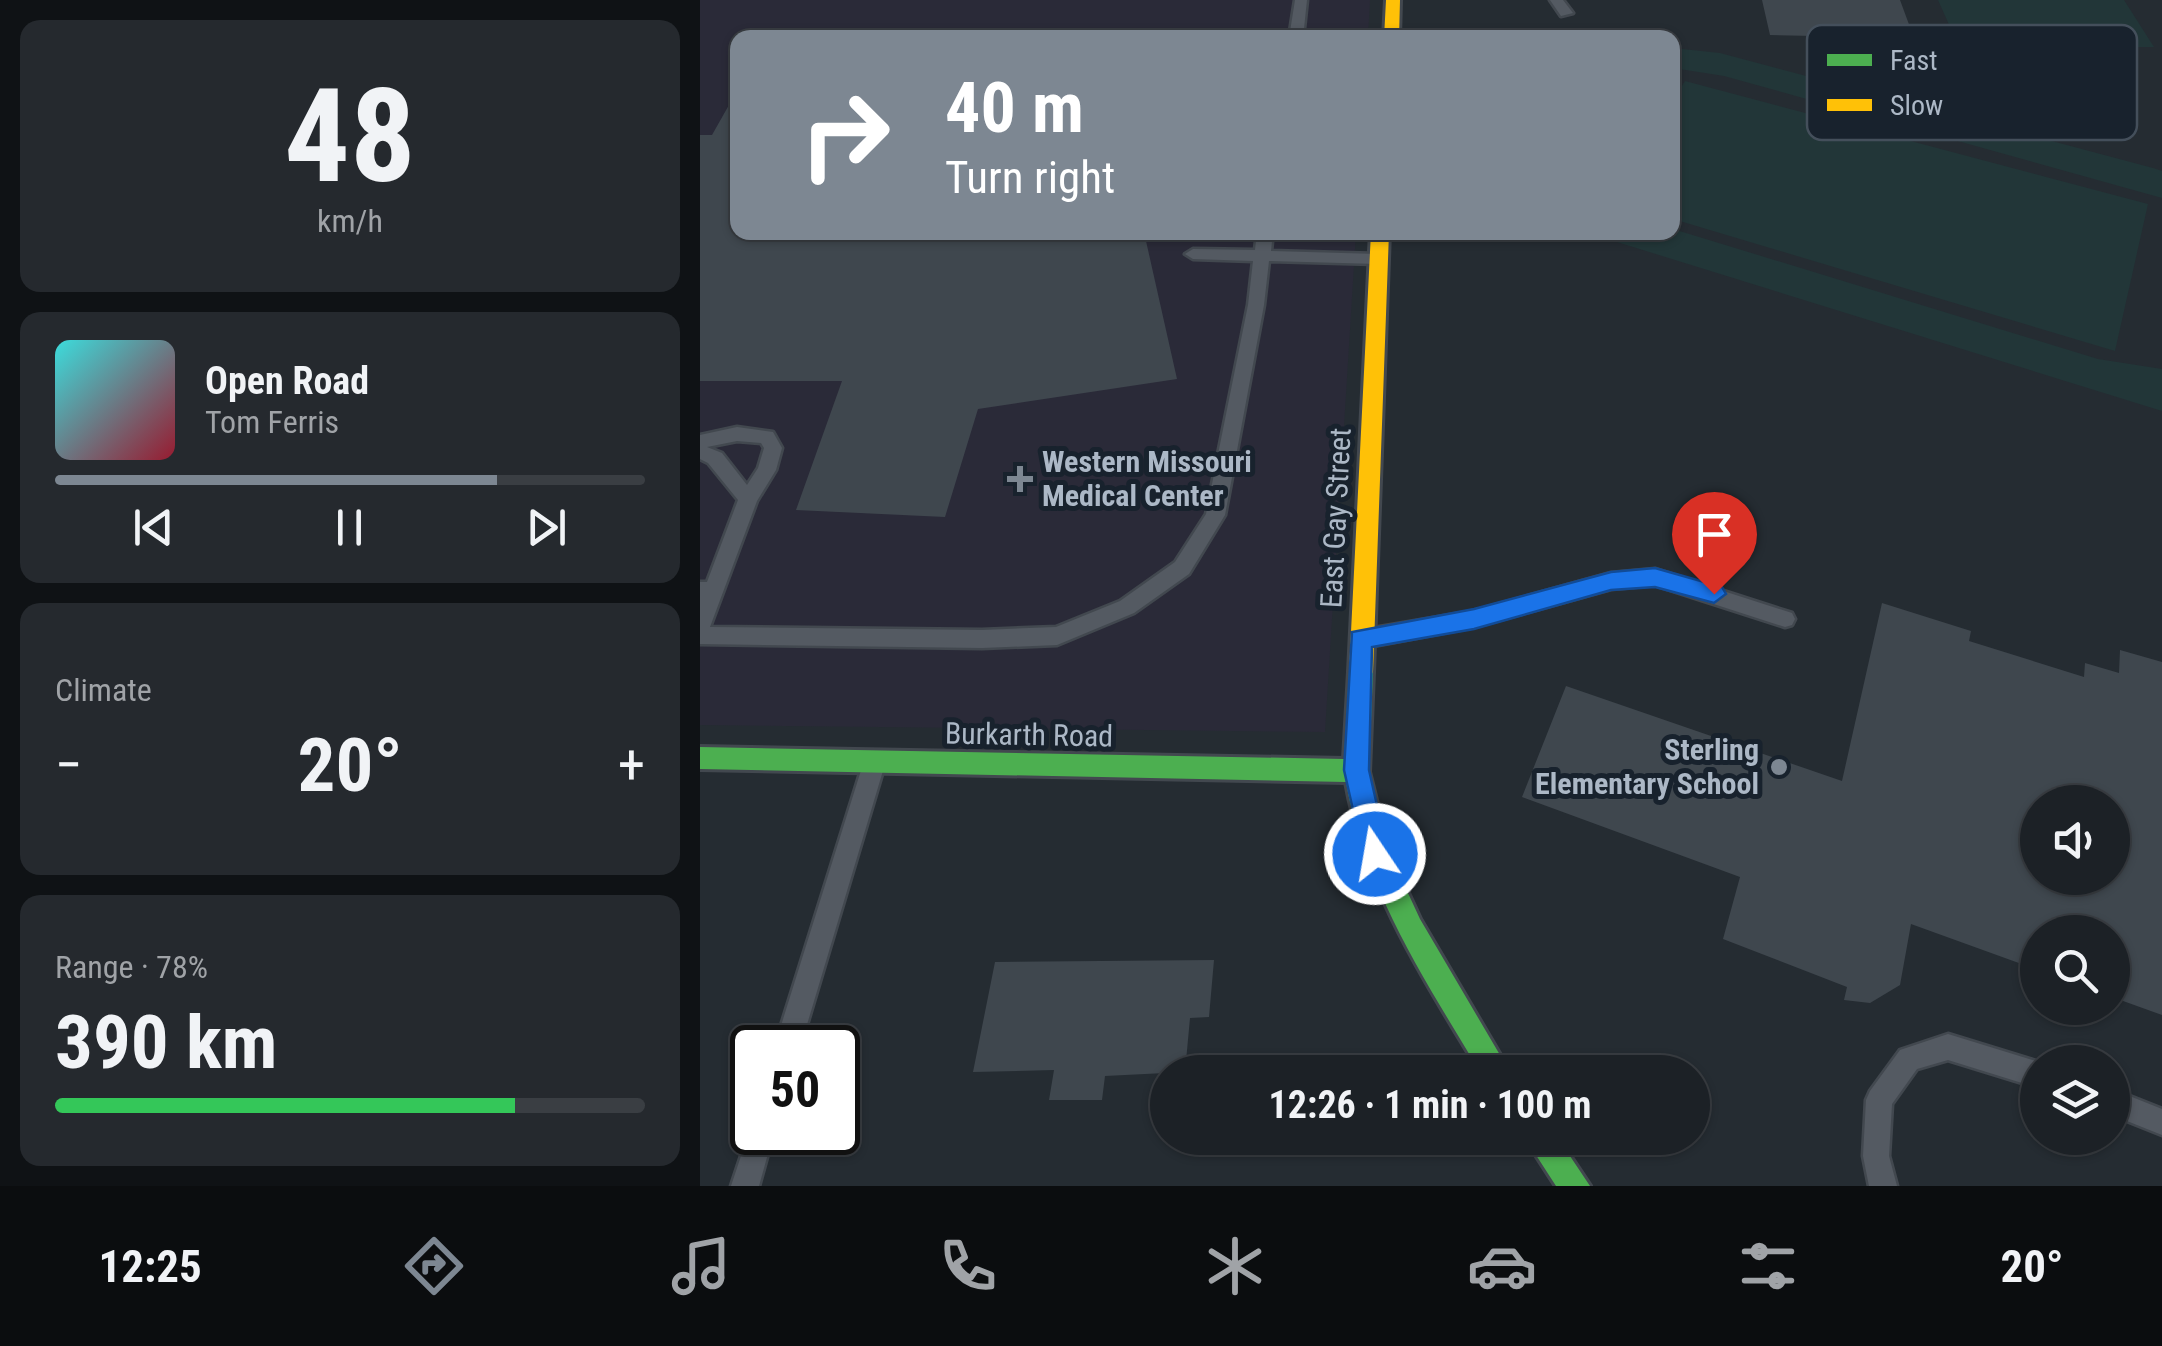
<!DOCTYPE html>
<meta charset="utf-8">
<style>
:root{--surface:#1c2126;--page:#25292e;--text:#f1f3f6;--muted:#a0a3a7;--line:#3a3e43;--accent:#7d8792}
body{margin:0;font-family:"Roboto Condensed",sans-serif;background:var(--page);color:var(--text);height:100vh;display:flex;flex-direction:column;font-size:38px;white-space:nowrap}
*{box-sizing:border-box;margin:0}
p{font-size:32px;color:var(--muted)}
.icon{flex:none;width:55px;height:55px;fill:none;stroke:currentColor;stroke-width:2;stroke-linecap:round;stroke-linejoin:round}
.map{position:relative;flex:1;overflow:hidden}
.panel{display:flex;flex-direction:column;gap:20px;padding:20px;background:#0f1215;width:700px}
.panel>*{flex:none}
.guide{position:absolute;left:30px;top:30px;width:950px;height:210px;border-radius:20px;box-shadow:0 2px 8px #0004,0 0 0 2px var(--line);background:#7d8792;color:#fff;overflow:hidden}
.fabs{position:absolute;left:1320px;top:785px;display:grid;gap:20px}
.fabs a{display:grid;place-items:center;width:110px;height:110px;border-radius:50%;background:var(--surface);box-shadow:0 2px 8px #0004,0 0 0 2px var(--line);font-size:50px}
.speed{position:absolute;left:30px;top:1025px;display:flex;gap:20px;font-size:50px;font-weight:700;text-align:center}
.speed>*{display:grid;place-content:center;width:130px;height:130px;border-radius:50%;background:var(--surface);box-shadow:0 2px 8px #0004,0 0 0 2px var(--line);line-height:1}
.speed .limit{border:5px solid #111;border-radius:15px;background:#fff;color:#111}
.pin{position:absolute;display:grid;place-items:center;width:85px;height:85px;color:#fff;margin:-102px -42px;border-radius:50% 50% 50% 0;rotate:-45deg;box-shadow:0 0 10px #0007}
.pin .icon{rotate:45deg}
.me{position:absolute;width:110px;margin:-55px;rotate:348deg;stroke-linejoin:round;filter:drop-shadow(0 0 8px #0008)}
.turn{display:flex;align-items:center;gap:35px;height:210px;padding:0 50px;font-size:45px}
.turn .icon{width:130px;height:130px;stroke-width:2.5}
.turn b{display:block;font-size:70px;line-height:85px}
.big{font-size:75px;font-weight:700;line-height:1.1}
.panel .tile{flex:1;display:flex;flex-direction:column;justify-content:center;gap:15px;min-width:0;padding:0 35px;border-radius:20px;background:var(--page)}
.panel .dial{align-items:center;gap:0}
.dial b{font-size:130px;line-height:1}
.song{display:flex;align-items:center;gap:30px}
.cover{width:120px;height:120px;border-radius:15px;background:linear-gradient(135deg,hsl(180 70% 55%),hsl(350 70% 35%))}
.played{height:10px;border-radius:5px;background:linear-gradient(90deg,var(--accent) 75%,var(--line) 75%)}
.keys{display:flex;justify-content:space-around;direction:ltr}
.heat{display:flex;justify-content:space-between;align-items:center;font-size:55px;direction:ltr}
.charge{height:15px;border-radius:8px;background:linear-gradient(90deg,#34c759 78%,var(--line) 0)}
.trip{position:absolute;left:450px;top:1055px;width:560px;height:100px;border-radius:50px;background:var(--surface);box-shadow:0 2px 8px #0004,0 0 0 2px var(--line);font-weight:700;line-height:100px;text-align:center}
.tab-bar{display:flex;height:160px;justify-content:space-around;align-items:center;background:#0b0d0f;color:var(--muted)}
.tab-bar .icon{width:70px;height:70px}
.tab-bar .current{color:var(--accent)}
.tab-bar b{font-size:45px;color:var(--text)}
main{display:flex;flex:1;min-height:0}
.map>svg:first-child{display:block}
</style>
<main>
<section class="panel">
<div class="tile dial"><b>48</b><p>km/h</p></div>
<div class="tile">
<div class="song"><i class="cover"></i><div><b>Open Road</b><p>Tom Ferris</p></div></div>
<div class="played"></div>
<div class="keys"><svg class="icon" aria-label="previous" viewBox="0 0 24 24"><path d="M18 5L8 12l10 7zM5 5v14"/></svg><svg class="icon" aria-label="pause" viewBox="0 0 24 24"><path d="M8 5v14M16 5v14"/></svg><svg class="icon" aria-label="next" viewBox="0 0 24 24"><path d="M6 5l10 7-10 7zM19 5v14"/></svg></div>
</div>
<div class="tile"><p>Climate</p>
<div class="heat"><a>−</a><b class="big">20°</b><a>+</a></div>
</div>
<div class="tile"><p>Range · 78%</p><b class="big">390 km</b><div class="charge"></div></div>
</section>
<div class="map">
<svg width="1462" height="1186" viewBox="0 0 1462 1186">
<rect width="100%" height="100%" fill="#252c32"/>
<path fill="#2a2a38" d="M0,0H670L668,37L38,38V232L656,233L625,732L0,725Z"/>
<path fill="#223638" d="M1238,0H1424L1454,47H1259Z
M973,48L1020,53L1453,168L1462,171V198L1024,76L973,68Z
M985,81L1448,204L1415,351L973,219V101Z
M973,229L1398,359L1462,369V411L888,233L972,232Z"/>
<path fill="#3f474e" fill-rule="evenodd" d="M1062,0H1200L1214,38L1070,35Z
M38,89V232H444L477,379L278,409L245,517L96,510L142,381H0V135H12Z
M1182,603L1271,631L1269,641L1384,677L1385,663L1419,673L1420,650L1462,662V1015L1412,997V932H1338V970L1211,924L1200,985L1170,1003L1144,1000L1147,987L1023,939L1040,877L822,797L866,686L1142,781ZM1338,802H1412V878H1338Z
M514,960L509,1017L490,1018L485,1072L405,1076L402,1100H349L354,1070L273,1072L295,962Z"/>
<g fill="none" stroke-linecap="round" stroke-linejoin="round">
<g stroke="#42484f" stroke-width="5">
<path id="lane" d="M595,0H607L603,38H589Z
M850,0H863L873,13L861,16Z
M557,232H573L571,251L678,254L686,259L678,264L569,261L564,305L525,515L489,574L434,613L357,645L282,648L0,644V582H7L38,500L8,463L0,459V435L37,427L73,432L82,448L76,470L57,501L10,627L282,630L356,627L420,601L475,562L506,514L548,305L553,261L493,259L485,254L493,249L555,250ZM37,441L61,443L64,448L58,468L47,485L22,453L7,447Z
M955,569L1092,613L1095,619L1092,625L1085,627L955,585L911,589L774,627L668,647L661,644L658,638L661,632L668,629L774,611L911,573Z
M174,754L182,757L185,764L100,1048H74L163,764L166,757Z
M1248,1034L1339,1062L1338,1088L1248,1060L1217,1069L1192,1104L1189,1156L1197,1186H1169L1163,1156L1166,1100L1170,1091L1200,1050Z
M1412,1089L1462,1109V1135L1412,1115Z
M52,1123V1132H74L59,1186H31Z"/>
</g>
<g stroke="#42484f" stroke-width="6">
<path id="fast" d="M661,662L669,665L673,672L669,772L689,852L720,919L810,1072H780C725,980 665,890 646,782L0,769V747L644,759L649,672L653,665Z
M825,1138H858L890,1186H856Z"/>
</g>
<g stroke="#42484f" stroke-width="6">
<path id="slow" d="M686,0H700L699,38H684Z
M671,232H689L673,672L669,679L661,682L653,679L649,672Z"/>
</g>
<use href="#lane" fill="#545a62" fill-rule="evenodd"/>
<use href="#fast" fill="#4caf50" fill-rule="evenodd"/>
<use href="#slow" fill="#ffc107" fill-rule="evenodd"/>
</g>
<path fill="#1a73e8" stroke="#114b97" stroke-width="2.5" d="M955,568L1022,587L1026,594L1014,603L955,587L911,590L774,629L672,647L669,770L688,854L684,863L675,866L665,863L644,770L652,632L774,609L911,572Z"/>
<g fill="#7d8792" stroke="#18222d" stroke-width="4">
<path d="M315 464h10v10h10v10h-10v10h-10v-10h-10v-10h10z"/>
<circle cx="1079" cy="767" r="10"/>
</g>
<g text-anchor="middle" stroke-width="10" stroke-linejoin="round" paint-order="stroke">
<g font-size="30" font-weight="bold" fill="#acb8c6" stroke="#18222d" text-anchor="start">
<text x="342" y="472">Western Missouri<tspan x="342" dy="34">Medical Center</tspan></text>
<text x="1059" y="760" text-anchor="end">Sterling<tspan x="1059" dy="34">Elementary School</tspan></text>
</g>
<g font-size="30" fill="#acb8c6" stroke="#18222d">
<text transform="translate(636 518) rotate(-87)" y="10">East Gay Street</text>
<text transform="translate(329 735) rotate(1)" y="10">Burkarth Road</text>
</g>
</g>
<rect x="1107" y="25" width="330" height="115" rx="15" fill="#18222d" stroke="#444f5b" stroke-width="2.5"/>
<rect x="1127" y="54" width="45" height="12" fill="#4caf50"/>
<rect x="1127" y="99" width="45" height="12" fill="#ffc107"/>
<g font-size="28" fill="#acb8c6">
<text x="1190" y="70">Fast</text>
<text x="1190" y="115">Slow</text>
</g>
</svg>
<div class="fabs">
<a><svg class="icon" aria-label="sound" viewBox="0 0 24 24"><path d="M4 9h4l5-4v14l-5-4H4zM17 9q2 3 0 6"/></svg></a>
<a><svg class="icon" aria-label="search" viewBox="0 0 24 24"><circle cx="10" cy="10" r="6"/><path d="M15 15l6 6"/></svg></a>
<a><svg class="icon" aria-label="layers" viewBox="0 0 24 24"><path d="M12 4l9 5-9 5-9-5zM3 14l9 5 9-5"/></svg></a>
</div>
<div class="speed"><div class="limit">50</div></div>
<div class="pin" style="left:1014px;top:594px;background:#d93025"><svg class="icon" aria-label="arrive" viewBox="0 0 24 24"><path d="M6 21V4h12l-3 4 3 4H6"/></svg></div>
<svg class="me" style="left:675px;top:854px" viewBox="-20 -20 40 40"><circle r="17" fill="#1a73e8" stroke="#fff" stroke-width="3"/><path d="M0-11L8 9 0 5-8 9z" fill="#fff"/></svg>
<div class="trip">12:26 · 1 min · 100 m</div>
<div class="guide">
<div class="turn"><svg class="icon" aria-label="right" viewBox="0 0 24 24"><path d="M7 20v-9h11M14 6l5 5-5 5"/></svg><div><b>40 m</b>Turn right</div></div>
</div>
</div>
</main>
<nav class="tab-bar">
<b>12:25</b>
<svg class="icon current" aria-label="directions" viewBox="0 0 24 24"><path d="M12 3l9 9-9 9-9-9zM9 14v-3h6M13 9l2 2-2 2"/></svg>
<svg class="icon" aria-label="music" viewBox="0 0 24 24"><path d="M9 18V5l10-2v13"/><circle cx="6" cy="18" r="3"/><circle cx="16" cy="16" r="3"/></svg>
<svg class="icon" aria-label="phone" viewBox="0 0 24 24"><path d="M5 4h4l2 5-3 2q2 4 5 5l2-3 5 2v4C11 20 4 13 5 4z"/></svg>
<svg class="icon" aria-label="climate" viewBox="0 0 24 24"><path d="M12 3v18M4 7l16 10M4 17L20 7"/></svg>
<svg class="icon" aria-label="car" viewBox="0 0 24 24"><path d="M5 17H2v-5l4-1 3-4h7l3 4 3 1v5h-3M9 17h6M6 11h13"/><circle cx="7" cy="17" r="2"/><circle cx="17" cy="17" r="2"/></svg>
<svg class="icon" aria-label="filters" viewBox="0 0 24 24"><path d="M4 7h16M4 17h16"/><circle cx="9" cy="7" r="2"/><circle cx="15" cy="17" r="2"/></svg>
<b>20°</b>
</nav>
